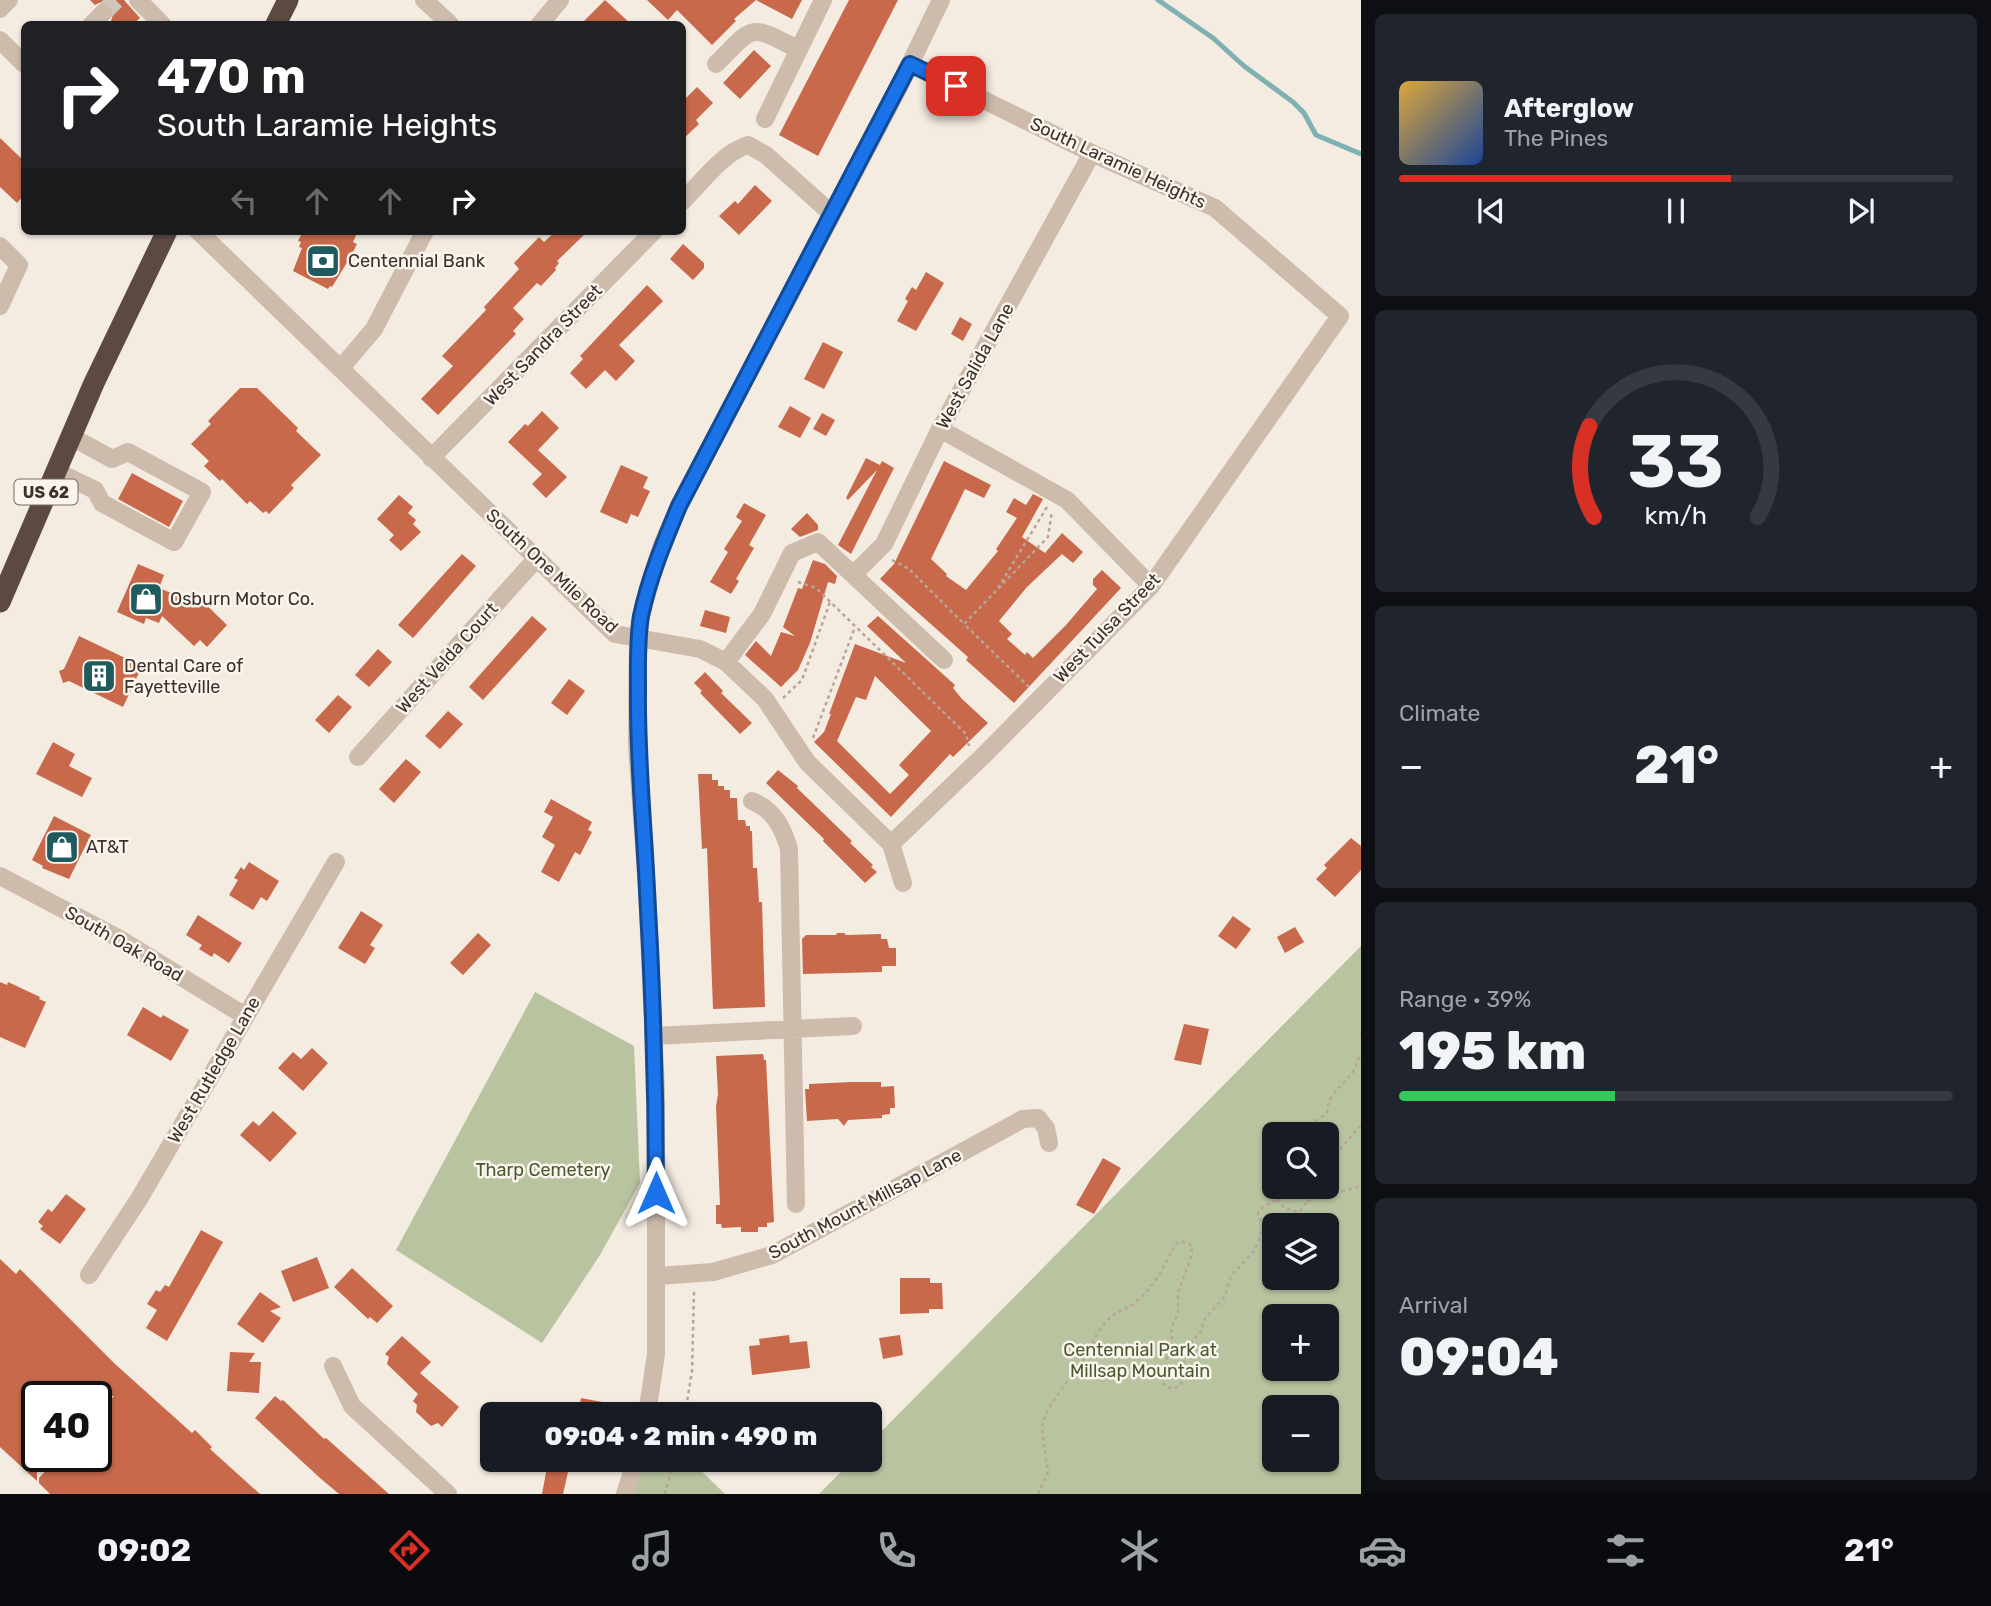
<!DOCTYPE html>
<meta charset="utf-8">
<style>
:root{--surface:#171b24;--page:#20242c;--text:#f1f3f6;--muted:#9ea1a6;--line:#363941;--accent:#d93025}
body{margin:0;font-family:Rubik,sans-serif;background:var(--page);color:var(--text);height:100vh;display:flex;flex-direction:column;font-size:26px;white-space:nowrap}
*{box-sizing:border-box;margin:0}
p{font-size:23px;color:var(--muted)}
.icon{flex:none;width:38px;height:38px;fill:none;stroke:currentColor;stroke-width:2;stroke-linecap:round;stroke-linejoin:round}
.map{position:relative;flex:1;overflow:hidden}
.sheet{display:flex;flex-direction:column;gap:14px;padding:14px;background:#0d0f14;width:630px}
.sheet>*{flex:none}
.top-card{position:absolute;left:21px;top:21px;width:665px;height:214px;border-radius:10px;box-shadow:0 2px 5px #0004;background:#202124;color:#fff;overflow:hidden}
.fabs{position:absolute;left:1262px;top:1122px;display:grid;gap:14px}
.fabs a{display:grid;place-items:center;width:77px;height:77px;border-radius:10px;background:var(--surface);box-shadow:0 2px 5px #0004;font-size:35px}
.speed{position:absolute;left:21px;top:1381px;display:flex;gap:14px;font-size:35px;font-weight:700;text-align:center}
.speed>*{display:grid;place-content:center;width:91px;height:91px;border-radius:50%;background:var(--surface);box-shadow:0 2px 5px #0004;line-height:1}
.speed .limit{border:4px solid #111;border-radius:10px;background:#fff;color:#111}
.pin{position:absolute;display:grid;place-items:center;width:60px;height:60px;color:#fff;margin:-30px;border-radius:14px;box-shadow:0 4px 10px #0006}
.me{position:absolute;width:77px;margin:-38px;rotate:0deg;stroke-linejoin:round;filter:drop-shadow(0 0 5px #0008)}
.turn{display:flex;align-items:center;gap:24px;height:147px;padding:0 21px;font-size:32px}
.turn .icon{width:91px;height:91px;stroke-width:2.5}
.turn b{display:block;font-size:49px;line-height:60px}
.lanes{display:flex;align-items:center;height:66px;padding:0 21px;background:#0003;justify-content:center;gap:35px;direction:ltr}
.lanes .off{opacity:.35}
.big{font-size:52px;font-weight:800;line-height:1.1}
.sheet .tile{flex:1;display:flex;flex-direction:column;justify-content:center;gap:10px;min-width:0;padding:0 24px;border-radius:10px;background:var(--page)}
.sheet .dial{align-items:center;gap:0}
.dial svg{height:182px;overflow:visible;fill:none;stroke:var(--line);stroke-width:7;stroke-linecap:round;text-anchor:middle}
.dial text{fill:var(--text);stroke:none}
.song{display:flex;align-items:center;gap:21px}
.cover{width:84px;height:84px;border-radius:10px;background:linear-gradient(135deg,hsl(40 70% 55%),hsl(220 70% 35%))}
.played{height:7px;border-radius:4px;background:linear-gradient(90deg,var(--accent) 60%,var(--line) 60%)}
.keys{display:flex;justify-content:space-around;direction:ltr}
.heat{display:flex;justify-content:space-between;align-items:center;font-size:38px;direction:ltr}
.charge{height:10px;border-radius:5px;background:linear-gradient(90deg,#34c759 39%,var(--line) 0)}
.trip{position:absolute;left:480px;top:1402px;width:402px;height:70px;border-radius:10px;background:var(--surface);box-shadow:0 2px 5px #0004;font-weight:800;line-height:70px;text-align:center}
.tab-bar{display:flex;height:112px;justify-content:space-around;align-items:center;background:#090b0e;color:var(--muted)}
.tab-bar .icon{width:49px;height:49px}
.tab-bar .active{color:var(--accent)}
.tab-bar b{font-size:32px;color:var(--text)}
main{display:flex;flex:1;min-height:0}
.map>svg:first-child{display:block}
</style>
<main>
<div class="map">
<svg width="1361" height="1494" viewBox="0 0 1361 1494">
<rect width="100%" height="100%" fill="#f4ebe1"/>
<path fill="#b8c4a0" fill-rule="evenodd" d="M1361,946V1494H819L853,1460H870V1443ZM1274,1134H1326V1186H1274ZM1274,1225H1326V1278H1274ZM1274,1316H1326V1368H1274ZM1274,1407H1326V1460H1274Z
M535,992L634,1046L640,1183L600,1255L542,1343L396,1250Z
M636,1460H690L725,1494H625Z"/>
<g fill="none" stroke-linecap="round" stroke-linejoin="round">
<path stroke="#7fb0b2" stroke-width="5" d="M1158,0L1213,38L1244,66L1293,102L1304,113L1316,135L1361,154"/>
</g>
<path fill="#c8694b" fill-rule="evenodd" d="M90,0H124L140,18L133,24H115L111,21L114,11L110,5L101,2L95,5Z
M605,0L631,24H581Z
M647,0H802L792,19L756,0L734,19L736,21L712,45L677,10L668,20Z
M849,0H898L818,156L779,135Z
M754,50L771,66L740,99L723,83Z
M697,87L713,103L696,120L699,124L682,140V102Z
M0,138L24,161V195L17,203L0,187Z
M755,185L772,201L739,235L719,216L735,201L738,204Z
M303,231H358L353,242L357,244L351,256L332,287L330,286L328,289L293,271L302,248L299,247L301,242L298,241Z
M556,231H588L557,261L559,263L555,268L556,270L541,286L537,283L513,308L524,319L513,331L516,334L438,415L421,399L453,366L442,356L486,310L484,307L519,269L514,263L539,237L544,242Z
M683,244L704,263V268L693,280L670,259Z
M926,272L944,283L916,331L897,321L908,301L905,299L912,287L916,290Z
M647,285L663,301L619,345L635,361L616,381L605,370L586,389L570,373L583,359L580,356Z
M960,317L972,324L963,341L951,334Z
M823,342L843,352L824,389L804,379Z
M240,388H257L298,428L296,431L321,455L291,485L294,488L269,514L266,511L263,513L250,501L247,504L222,479L220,481L204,466L209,461L191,444L211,424L208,421Z
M790,406L811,418L800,438L778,427Z
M542,411L559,428L538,450L567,477L546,498L532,484L542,474L508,442L525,424L528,426Z
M822,413L835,420L826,436L813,429Z
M866,458L880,465L882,461L894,468L851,554L838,545L877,470L848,500L846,498Z
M944,461L991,485L984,498L965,489L931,559L947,574L946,576L966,590L998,551L996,549L1017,518L1006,512L1014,498L1026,505L1033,494L1043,499L1022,537L1045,553L1062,533L1083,552L1073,563L1062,554L1027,587L999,621L1012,634L1007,639L1025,655L1027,652L1033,658L1066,625L1097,589L1093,585V579L1102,570L1121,588L1014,703L966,660L968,657L880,579L894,564Z
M621,465L648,477L643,488L650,491L638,517L631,514L627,524L600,512Z
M132,473L183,501L169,527L118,499Z
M399,495L413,507L408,513L416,520L413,524L421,532L401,551L389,540L394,535L377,519Z
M744,503L766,515L749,545L754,548L736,579L739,581L731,594L710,582L728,552L724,549L742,521L736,517Z
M807,513L818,525V530L800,537L791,529Z
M462,554L476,566L413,638L398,625Z
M813,560L825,564L837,576L835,584L828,582L810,643L798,670L781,687L745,655L756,641L771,656L781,632L795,636L783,627L798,588L802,589Z
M138,564L164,575L159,588L191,601L196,595L227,625L207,647L200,640L194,646L162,616L159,623L146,618L144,624L117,612Z
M705,610L730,617L726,633L700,626Z
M532,616L547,629L483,700L469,687Z
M878,616L955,685L953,688L962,699L988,723L953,757L950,754L891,817L814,742L824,732L831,714H829L855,644L906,663L867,626ZM875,676L931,731L899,765L909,775L890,794L837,741L856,697L866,700Z
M79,636L142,666L123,707L69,681L63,683L59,671L64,669Z
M378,649L392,662L369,687L355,675Z
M705,672L723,691L721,693L752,723L740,734L700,693L702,691L694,683Z
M569,679L585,691L567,715L551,703Z
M338,695L352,707L329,733L315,720Z
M448,711L463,724L440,749L425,736Z
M53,742L75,754L69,766L92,778L82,797L36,774Z
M406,759L421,772L394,803L379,789Z
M778,770L798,786L797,788L852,841L850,843L873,865L871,867L877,872L865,883L823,841L824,839L821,836L766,783Z
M698,774H712V780H718V786H724V790H730V798H737L738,820H745L746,826H750V831H752L753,868H757L759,902H762L765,1007L713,1009L707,848L702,849Z
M551,799L592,822L588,830L592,832L580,855L575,852L559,882L541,872L555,845L542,837L553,817L544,812Z
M54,816L91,835L69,879L42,868L43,866L32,860Z
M1351,838L1361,846V870L1335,897L1316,879L1327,868L1324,865Z
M249,862L279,881L267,901L261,897L253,910L229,895L238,880L234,878L241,867L244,870Z
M361,911L383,925L370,945L375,948L365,964L338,948Z
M198,915L242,943L229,963L214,953L212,957L199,949L202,945L186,935Z
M1233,916L1251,929L1236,949L1218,936Z
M1295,927L1304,942L1285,953L1277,937Z
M478,933L491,945L463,975L450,963Z
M837,933H844L846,935L881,934V939H887L889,948H896V966H882V972L803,974L802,939L806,935H836Z
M0,982L7,985L8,982L40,997L39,999L46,1002L25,1048L0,1037Z
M143,1007L161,1018L163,1015L189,1030L171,1061L127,1035Z
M1184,1024L1209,1029L1201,1065L1174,1060Z
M312,1048L328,1063L303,1091L278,1068L293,1052L301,1059Z
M763,1054L764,1060H766L774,1222L767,1223V1227H758V1232H741V1227L722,1228L721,1224H716V1205H720L716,1106L718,1095L716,1056Z
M851,1082H881V1087L894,1086L895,1108H890V1114L882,1115V1118L848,1120L844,1126L838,1119L807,1121L805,1089H809V1084Z
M273,1111L297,1133L270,1162L240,1135L253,1121L259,1126Z
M1103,1158L1121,1168L1094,1214L1076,1205Z
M66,1194L86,1209L60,1244L40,1229L43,1226L38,1222L48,1209L52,1212Z
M201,1230L223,1242L167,1341L146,1328L157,1310L147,1304L156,1290L160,1292L165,1285L169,1287Z
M317,1257L329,1288L293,1302L281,1271Z
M0,1259L16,1274L20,1269L115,1364L192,1433L195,1430L212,1447L210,1449L260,1494H50L39,1483V1478L59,1456H96V1416L114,1396H37V1481L0,1447Z
M352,1268L393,1306L377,1323L370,1317L368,1319L334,1287Z
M900,1278H930V1283H942L943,1309H929V1313L900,1314Z
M260,1292L281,1307L270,1311L281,1318L263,1343L237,1324Z
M789,1335L790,1343L807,1341L810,1368L752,1375L749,1346L760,1345L759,1339Z
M900,1335L903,1355L883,1359L879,1338Z
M402,1336L431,1362L420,1373L459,1407L442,1427L438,1423L431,1426L416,1412L417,1405L413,1401L418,1394L387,1364L389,1357L385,1354Z
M230,1352L255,1353L249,1362H261L259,1393L227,1391Z
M275,1396L281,1401L283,1400L324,1439L326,1438L389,1494H339L320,1478L255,1418Z
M581,1398L602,1402L600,1414H578Z
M547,1467L568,1472L563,1494H542Z"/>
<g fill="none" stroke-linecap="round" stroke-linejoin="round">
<path stroke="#cfc6bd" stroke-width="18" stroke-dasharray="18 9" stroke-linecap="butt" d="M103,13L116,0"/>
<path stroke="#b9a596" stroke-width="2.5" stroke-dasharray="3.5 3.5" stroke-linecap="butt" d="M892,560L909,569L964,624
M798,582L816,588L966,734L969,746
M998,588L1047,507
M1029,687L964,624L1048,537L1052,511
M783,698L802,680L830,602
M813,738L855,627
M1361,1032V1034
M1309,1134L1317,1120L1327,1113C1327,1092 1345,1086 1354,1070C1358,1064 1356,1061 1361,1055
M1326,1165L1361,1125
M1276,1200L1285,1208L1299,1212L1308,1201L1313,1186
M1277,1200L1290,1196L1295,1186
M1308,1201L1361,1186
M685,1414L692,1371L694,1292
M665,1494L674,1460
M1038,1494L1048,1472L1042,1430L1043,1421L1049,1408L1065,1384L1080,1367L1098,1332L1111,1316L1134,1304L1148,1290L1158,1277L1176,1244L1180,1241L1190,1244L1192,1248L1191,1257L1178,1293V1313L1171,1328L1172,1338L1161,1381L1168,1388L1177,1387L1181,1384V1372L1185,1357L1192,1342L1202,1330L1203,1321L1225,1296L1231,1276L1255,1250L1263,1227L1258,1215L1259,1210L1279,1198L1287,1186"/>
<path stroke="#cdbbac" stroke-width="18" d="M138,0L162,24
M424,0L450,24
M0,9L9,0
M92,24L103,13
M540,24L560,0
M0,40L24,64
M716,64C755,25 748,23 799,50
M765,119L823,0
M682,202C702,182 722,153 748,145L766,155L832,214
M198,231L615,634L700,649L726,662L765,699L807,762L891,844L903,883
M0,246L19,265L0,306
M340,369L374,329L425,231
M940,429L1067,500L1151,586
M431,458L654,231
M55,471L95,490L102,503L174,542L202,492L128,452L112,459L70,436
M853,575L884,544L940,429L1092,153
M726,662L762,614L792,553L818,542L944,660
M358,757L536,559
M752,801C774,810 783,828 789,849L796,1204
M891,844L984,755L1151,586L1340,316L1215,208L1098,156L910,64
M0,876L118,938L245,1016
M654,1036L853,1026
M89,1275L139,1199L336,862
M658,1276L713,1272L772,1255L1023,1119L1038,1118L1046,1128L1049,1143
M333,1366L352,1406L448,1494
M647,1414L656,1354V1091L647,889L637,746L638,639L641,616L651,579L662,545L679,506L898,89L941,0
M625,1494L636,1460"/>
<path stroke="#5c4a42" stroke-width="21" d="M276,24L288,0
M0,602L94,383L167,231"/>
</g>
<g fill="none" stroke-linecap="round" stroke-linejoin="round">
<g stroke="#114b97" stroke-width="18">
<path id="route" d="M656,1193C656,1092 653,992 647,891C644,824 637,758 638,690C638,666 637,640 641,616C649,578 664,542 679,506L910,64L956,86"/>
</g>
<use href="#route" stroke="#1a73e8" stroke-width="12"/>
</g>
<defs>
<g id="bank-square" transform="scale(1.75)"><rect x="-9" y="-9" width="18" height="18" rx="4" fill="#1f5a5e" stroke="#fbf5ee"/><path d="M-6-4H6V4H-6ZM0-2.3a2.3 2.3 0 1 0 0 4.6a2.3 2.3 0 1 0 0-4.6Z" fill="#fff"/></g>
<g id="shop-square" transform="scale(1.75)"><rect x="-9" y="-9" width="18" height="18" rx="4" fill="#1f5a5e" stroke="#fbf5ee"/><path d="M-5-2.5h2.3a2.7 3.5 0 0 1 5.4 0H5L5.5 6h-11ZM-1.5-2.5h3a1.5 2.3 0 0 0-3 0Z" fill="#fff"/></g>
<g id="building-square" transform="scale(1.75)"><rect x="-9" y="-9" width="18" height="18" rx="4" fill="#1f5a5e" stroke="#fbf5ee"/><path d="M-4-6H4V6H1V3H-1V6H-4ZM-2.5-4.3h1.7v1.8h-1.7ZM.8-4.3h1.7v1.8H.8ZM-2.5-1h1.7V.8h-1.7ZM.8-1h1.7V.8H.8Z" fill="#fff"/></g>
</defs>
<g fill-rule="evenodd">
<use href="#bank-square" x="323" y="261"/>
<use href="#shop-square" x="146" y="599"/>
<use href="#building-square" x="99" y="676"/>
<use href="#shop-square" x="62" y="847"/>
</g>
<g text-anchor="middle" stroke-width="5" stroke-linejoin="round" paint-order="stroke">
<rect fill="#fbf5ee" stroke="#756b66" stroke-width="2" x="14.5" y="479.5" width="63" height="25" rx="5"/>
<g font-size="16" font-weight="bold" fill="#3b302b">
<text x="46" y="498">US 62</text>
</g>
<g font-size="18" fill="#3b302b" stroke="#fbf5ee">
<text transform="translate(1118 163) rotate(25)" y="6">South Laramie Heights</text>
<text transform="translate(543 345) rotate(-46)" y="6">West Sandra Street</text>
<text transform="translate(975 366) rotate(-61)" y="6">West Salida Lane</text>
<text transform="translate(552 571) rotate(43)" y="6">South One Mile Road</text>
<text transform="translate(1107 628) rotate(-46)" y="6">West Tulsa Street</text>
<text transform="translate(447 658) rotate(-48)" y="6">West Velda Court</text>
<text transform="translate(124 944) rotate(30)" y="6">South Oak Road</text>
<text transform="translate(214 1070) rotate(-60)" y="6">West Rutledge Lane</text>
<text transform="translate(865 1204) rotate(-28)" y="6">South Mount Millsap Lane</text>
</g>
<g font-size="18" fill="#3b302b" stroke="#fbf5ee" text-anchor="start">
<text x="348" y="267">Centennial Bank</text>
<text x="170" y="605">Osburn Motor Co.</text>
<text x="124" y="672">Dental Care of<tspan x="124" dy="21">Fayetteville</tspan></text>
<text x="86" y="853">AT&amp;T</text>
</g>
<g font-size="18" fill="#4a5a2e" stroke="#fbf5ee">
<text x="543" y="1176">Tharp Cemetery</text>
<text x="1140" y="1356">Centennial Park at<tspan x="1140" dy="21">Millsap Mountain</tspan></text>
</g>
</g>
</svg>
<div class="fabs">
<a><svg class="icon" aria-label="search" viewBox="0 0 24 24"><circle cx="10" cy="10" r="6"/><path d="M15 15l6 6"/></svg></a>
<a><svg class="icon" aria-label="layers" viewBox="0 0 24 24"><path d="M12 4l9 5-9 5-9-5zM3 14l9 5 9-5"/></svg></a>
<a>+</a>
<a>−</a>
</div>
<div class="speed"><div class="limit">40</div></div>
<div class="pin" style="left:956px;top:86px;background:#d93025"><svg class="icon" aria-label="arrive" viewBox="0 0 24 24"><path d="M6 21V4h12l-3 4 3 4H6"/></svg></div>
<svg class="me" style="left:656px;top:1193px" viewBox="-20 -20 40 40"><path d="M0-17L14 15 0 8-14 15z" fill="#1a73e8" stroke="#fff" stroke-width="4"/></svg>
<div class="trip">09:04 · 2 min · 490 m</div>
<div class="top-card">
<div class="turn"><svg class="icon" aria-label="right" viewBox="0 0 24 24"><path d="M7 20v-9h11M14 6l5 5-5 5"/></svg><div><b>470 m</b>South Laramie Heights</div></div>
<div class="lanes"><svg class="icon off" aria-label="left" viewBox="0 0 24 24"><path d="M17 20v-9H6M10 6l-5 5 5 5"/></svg><svg class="icon off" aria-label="ahead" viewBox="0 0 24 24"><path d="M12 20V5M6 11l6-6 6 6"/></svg><svg class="icon off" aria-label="ahead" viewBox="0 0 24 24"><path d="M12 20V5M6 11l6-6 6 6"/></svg><svg class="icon" aria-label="right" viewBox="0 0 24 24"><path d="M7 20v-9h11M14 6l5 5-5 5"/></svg></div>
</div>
</div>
<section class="sheet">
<div class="tile">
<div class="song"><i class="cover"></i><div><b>Afterglow</b><p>The Pines</p></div></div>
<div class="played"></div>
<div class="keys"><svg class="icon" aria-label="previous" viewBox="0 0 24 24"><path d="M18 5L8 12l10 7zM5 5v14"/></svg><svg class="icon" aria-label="pause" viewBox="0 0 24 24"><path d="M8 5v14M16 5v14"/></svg><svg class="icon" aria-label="next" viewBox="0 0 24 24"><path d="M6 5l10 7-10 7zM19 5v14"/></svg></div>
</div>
<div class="tile dial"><svg viewBox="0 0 100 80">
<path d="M14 69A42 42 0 1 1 86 69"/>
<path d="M14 69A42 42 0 0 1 12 29" stroke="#d93025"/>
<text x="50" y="56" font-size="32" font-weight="700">33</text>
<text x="50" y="72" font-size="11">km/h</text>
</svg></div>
<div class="tile"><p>Climate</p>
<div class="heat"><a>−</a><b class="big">21°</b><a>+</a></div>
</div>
<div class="tile"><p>Range · 39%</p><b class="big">195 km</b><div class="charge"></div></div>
<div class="tile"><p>Arrival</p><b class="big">09:04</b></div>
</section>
</main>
<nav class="tab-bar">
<b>09:02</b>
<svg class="icon active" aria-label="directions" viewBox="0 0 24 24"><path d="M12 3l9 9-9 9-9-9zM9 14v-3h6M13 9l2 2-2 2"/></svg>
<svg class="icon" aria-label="music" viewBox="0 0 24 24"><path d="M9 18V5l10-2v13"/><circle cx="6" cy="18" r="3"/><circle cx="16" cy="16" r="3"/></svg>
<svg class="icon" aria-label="phone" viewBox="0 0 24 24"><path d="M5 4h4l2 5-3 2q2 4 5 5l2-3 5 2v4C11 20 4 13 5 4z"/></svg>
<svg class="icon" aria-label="climate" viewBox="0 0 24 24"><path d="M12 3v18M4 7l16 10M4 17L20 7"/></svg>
<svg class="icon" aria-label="car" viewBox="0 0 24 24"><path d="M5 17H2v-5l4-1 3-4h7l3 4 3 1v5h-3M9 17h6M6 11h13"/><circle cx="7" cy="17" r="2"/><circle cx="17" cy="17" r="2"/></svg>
<svg class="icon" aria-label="filters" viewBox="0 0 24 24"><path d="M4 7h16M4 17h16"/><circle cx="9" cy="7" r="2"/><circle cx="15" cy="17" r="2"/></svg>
<b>21°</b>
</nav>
